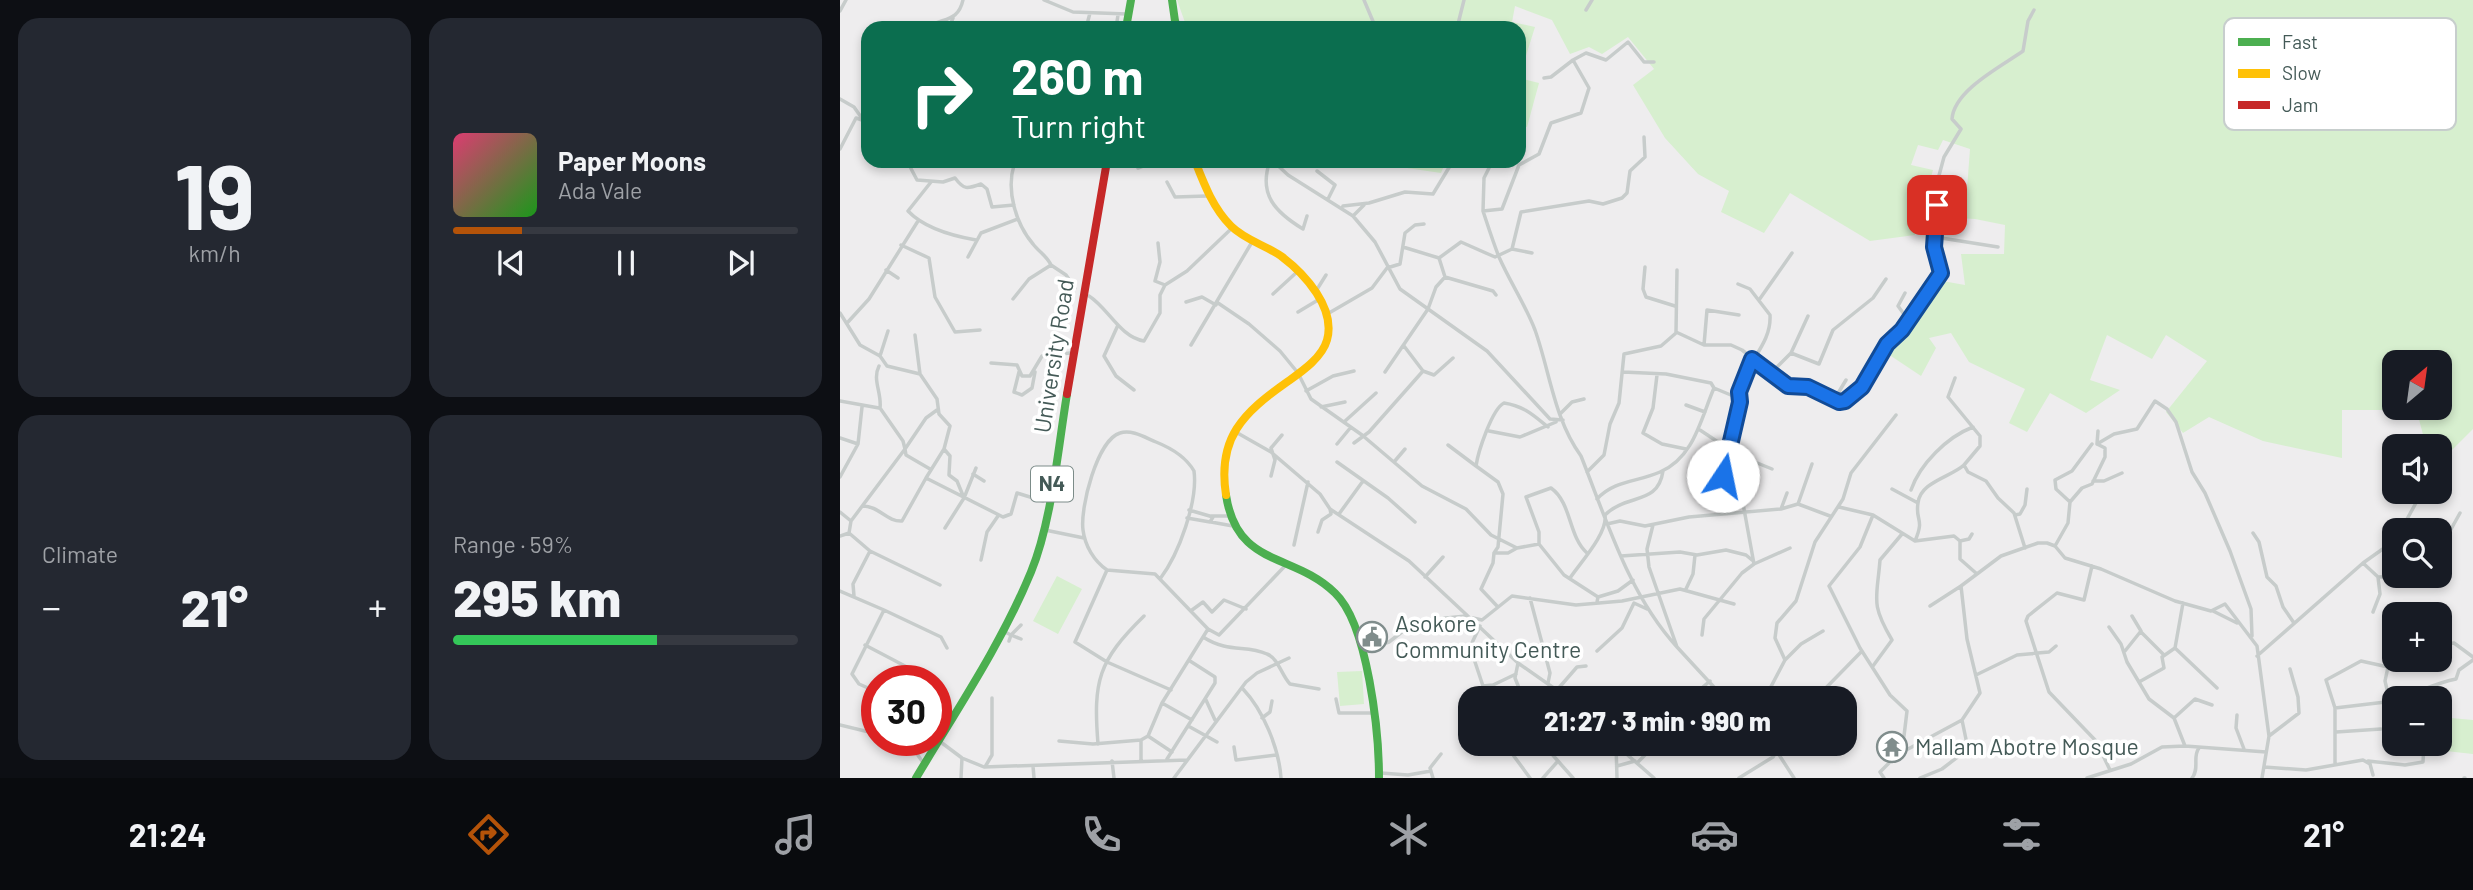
<!DOCTYPE html>
<meta charset="utf-8">
<style>
:root{--surface:#171b24;--page:#242831;--text:#f1f3f6;--muted:#9ea1a6;--line:#363941;--accent:#b45309}
body{margin:0;font-family:Barlow,sans-serif;background:var(--page);color:var(--text);height:100vh;display:flex;flex-direction:column;font-size:26px;white-space:nowrap}
*{box-sizing:border-box;margin:0}
p{font-size:23px;color:var(--muted)}
.icon{flex:none;width:38px;height:38px;fill:none;stroke:currentColor;stroke-width:2;stroke-linecap:round;stroke-linejoin:round}
.map{position:relative;flex:1;overflow:hidden}
.panel{display:flex;flex-direction:column;gap:18px;padding:18px;background:#0d0f14;width:840px}
.panel>*{flex:none}
.guide{position:absolute;left:21px;top:21px;width:665px;height:147px;border-radius:21px;box-shadow:0 4px 10px #0003;background:#0b6e4f;color:#fff;overflow:hidden}
.needle{width:46px;rotate:29deg}
.buttons{position:absolute;left:1542px;top:350px;display:grid;gap:14px}
.buttons a{display:grid;place-items:center;width:70px;height:70px;border-radius:14px;background:var(--surface);box-shadow:0 4px 10px #0003;font-size:35px}
.speed{position:absolute;left:21px;top:665px;display:flex;gap:14px;font-size:35px;font-weight:700;text-align:center}
.speed>*{display:grid;place-content:center;width:91px;height:91px;border-radius:50%;background:var(--surface);box-shadow:0 4px 10px #0003;line-height:1}
.speed .limit{border:10px solid #d22;background:#fff;color:#111}
.pin{position:absolute;display:grid;place-items:center;width:60px;height:60px;color:#fff;margin:-30px;border-radius:14px;box-shadow:0 4px 10px #0006}
.me{position:absolute;width:77px;margin:-38px;rotate:11deg;stroke-linejoin:round;filter:drop-shadow(0 0 5px #0008)}
.turn{display:flex;align-items:center;gap:24px;height:147px;padding:0 35px;font-size:32px}
.turn .icon{width:91px;height:91px;stroke-width:2.5}
.turn b{display:block;font-size:49px;line-height:60px}
.big{font-size:52px;font-weight:800;line-height:1.1}
.panel .widget{flex:1;display:flex;flex-direction:column;justify-content:center;gap:10px;min-width:0;padding:0 24px;border-radius:21px;background:var(--page)}
.panel .dial{align-items:center;gap:0}
.dial b{font-size:91px;line-height:1}
.song{display:flex;align-items:center;gap:21px}
.cover{width:84px;height:84px;border-radius:10px;background:linear-gradient(135deg,hsl(340 70% 55%),hsl(120 70% 35%))}
.played{height:7px;border-radius:4px;background:linear-gradient(90deg,var(--accent) 20%,var(--line) 20%)}
.keys{display:flex;justify-content:space-around;direction:ltr}
.heat{display:flex;justify-content:space-between;align-items:center;font-size:38px;direction:ltr}
.charge{height:10px;border-radius:5px;background:linear-gradient(90deg,#34c759 59%,var(--line) 0)}
.panel .tiles{flex:1;display:grid;gap:18px;grid-template-columns:repeat(2,1fr)}
.trip{position:absolute;left:618px;top:686px;width:399px;height:70px;border-radius:21px;background:var(--surface);box-shadow:0 4px 10px #0003;font-weight:800;line-height:70px;text-align:center}
.tabs{display:flex;height:112px;justify-content:space-around;align-items:center;background:#090b0e;color:var(--muted)}
.tabs .icon{width:49px;height:49px}
.tabs .current{color:var(--accent)}
.tabs b{font-size:32px;color:var(--text)}
main{display:flex;flex:1;min-height:0}
.map>svg:first-child{display:block}
</style>
<main>
<section class="panel">
<div class="tiles">
<div class="widget dial"><b>19</b><p>km/h</p></div>
<div class="widget">
<div class="song"><i class="cover"></i><div><b>Paper Moons</b><p>Ada Vale</p></div></div>
<div class="played"></div>
<div class="keys"><svg class="icon" aria-label="previous" viewBox="0 0 24 24"><path d="M18 5L8 12l10 7zM5 5v14"/></svg><svg class="icon" aria-label="pause" viewBox="0 0 24 24"><path d="M8 5v14M16 5v14"/></svg><svg class="icon" aria-label="next" viewBox="0 0 24 24"><path d="M6 5l10 7-10 7zM19 5v14"/></svg></div>
</div>
<div class="widget"><p>Climate</p>
<div class="heat"><a>−</a><b class="big">21°</b><a>+</a></div>
</div>
<div class="widget"><p>Range · 59%</p><b class="big">295 km</b><div class="charge"></div></div>
</div>
</section>
<div class="map">
<svg width="1633" height="778" viewBox="0 0 1633 778">
<rect width="100%" height="100%" fill="#eeedee"/>
<path fill="#d7efcf" d="M337,0H1633V429L1600,462V446H1586L1576,408H1600V362H1554V390L1544,410H1502V458L1423,441L1369,417L1343,433L1326,412L1367,361L1326,335L1312,359L1267,335L1250,380L1280,390L1246,413L1210,393L1187,432L1169,423L1185,389L1129,362L1111,333L1089,338L1096,348L1081,376L1042,350L1074,315L1097,280L1125,285L1121,254H1164L1165,225L1135,219L1099,217L1104,185L1127,189L1130,149L1103,140L1098,150L1078,145L1071,165L1093,170L1088,187H1067L1068,199L1088,202V218H1074L1075,235L1030,241L950,193L924,233L881,212L889,191L858,174L825,138L793,85L814,69L788,37L762,54L749,47L730,54L712,20L675,6L672,22L695,27L679,78L699,83L687,127L679,124V28H347Z
M554,161H606L601,173L553,166Z
M217,576L242,589L218,634L193,621Z
M522,671L524,704L500,706L497,672Z
M1600,717L1633,720V754L1597,750Z"/>
<g fill="none" stroke-linecap="round" stroke-linejoin="round">
<path stroke="#c7cccb" stroke-width="3.5" d="M204,0L233,12L287,14
M524,0L535,26
M746,10L752,0
M0,11L6,0
M337,20L342,28
M87,28C102,17 118,23 123,0
M109,28L113,18
M246,28L250,13
M276,28L278,15
M617,28L624,0
M733,60L746,53L766,60L788,42L804,62H814
M704,78L711,77L733,60L749,88L741,113L711,123L699,154L679,165L662,209L643,211C648,226 653,242 659,257C670,282 685,304 695,330C710,372 714,419 741,456C767,521 789,595 837,647
M0,99L14,107L21,117L28,114
M0,149L16,118L28,122
M67,161L77,180L103,182L115,178C124,190 127,189 141,184L147,189L152,207L174,205
M430,161C418,194 435,212 463,229L467,216
M433,161L448,175L513,216L535,242L560,289L647,351L710,419L723,420
M298,168L316,161
M477,171L495,185L488,199
M91,182L68,211C85,229 113,236 136,240
M327,182L335,197L367,196
M503,206L529,203L565,192L593,194L613,161
M643,211L644,178L651,164
M513,216L524,205
M1095,237L1158,247
M318,243L320,262L315,281L325,285
M61,245L89,258L95,297L115,332L140,330
M563,247L599,258L621,242L655,257L672,249L692,253
M672,249L681,212L749,201L763,204L782,198L787,193L790,171L805,157L804,137
M128,257L141,233L178,219
M599,258L605,277
M211,265L226,275L235,288
M805,267L803,289L806,297L835,306
M46,270L58,278
M837,270L836,332L864,345H891L902,350L948,386L968,387L999,402L1005,401L1022,387L1047,344L1062,330L1101,273L1094,247V194L1104,157L1121,129L1112,119C1114,90 1162,66 1183,51L1188,21L1194,10
M898,284L910,289L930,315C932,349 897,367 899,403L883,476L887,484L902,498L914,564
M476,291L486,275
M1065,293L1058,306L1069,321
M433,294L457,272
M249,296C268,308 280,337 304,341L320,313V295L325,285L347,271L391,229
M173,299L189,279L211,265C207,256 199,252 193,244C176,224 166,191 174,165L180,161
M919,300L952,253
M346,302L362,297L376,305
M378,303L409,324L440,351L458,373L471,399L522,435L582,486L626,509L651,535L677,548L699,544L724,575L758,597L757,602
M458,312L478,300
M0,313L20,345L40,356L47,366L80,374L97,399L99,414L110,426L104,449L110,456L109,475L117,481L124,498
M489,313L532,288L547,268L560,264L565,233L575,225L584,224
M8,322L29,299L78,221
M278,325L264,356L276,376L294,390
M75,335L80,374
M351,345L412,242
M864,345L867,310L899,315
M951,353L979,364L993,330L1033,298L1046,279
M40,356L48,331
M151,363L177,365L182,376H190L202,356L230,353
M39,366C32,380 42,393 40,408L63,441L65,449L11,521L9,533L30,551L100,585
M583,371L594,375L613,358
M179,372L174,392L182,395L192,388L195,372
M545,372L588,309L596,287L605,277L653,291L656,295
M931,373L951,353L968,316
M817,375L813,408L803,433L822,444L846,449
M1115,378L1108,397L1140,436V446L1124,465
M874,388L898,398
M466,391L493,376L514,371
M994,400L1006,380
M0,401L39,408
M846,405L865,412
M481,407L505,402
M721,413L732,402L744,399
M504,422L536,393
M860,430L887,448
M394,431L431,452L480,494L490,509L569,561L678,663L728,698
M649,431L680,437L716,422
M0,438L18,444
M514,443L529,432L583,371L564,346
M497,444L511,427
M1257,444L1274,434L1297,429L1315,401L1327,409L1336,422L1352,472L1365,493L1390,551L1411,609L1412,636
M608,445L636,466
M888,451L932,469
M497,462L548,498L575,522
M554,462L565,449
M1600,466L1603,461
M90,469L66,455L65,449L86,418L97,410
M747,472L764,455L770,424L779,403L784,354L821,346L836,333
M133,474L144,481
M431,476L435,460L431,448L442,435
M0,477L18,444L22,407
M86,478L104,449
M1253,481H1264L1282,473
M1052,489L1078,503
M1071,490C1080,464 1107,437 1133,427
M757,499C774,480 798,482 820,472C854,458 861,418 874,388L871,383L826,374L783,372
M1230,502L1216,489L1215,480L1232,471L1252,444
M958,504L972,464
M23,506C39,506 47,522 62,521L86,478L163,517L171,514L177,493L203,501
M999,507L1033,515L1075,541L1114,536L1120,541V559L1137,574
M941,509L947,493
M0,512L11,521
M499,514L523,481
M1033,515L1020,547L989,586L1020,648L1050,695L1067,711L1064,736L1057,755
M1175,515L1180,514L1185,505L1187,489
M371,516H390
M347,518L370,522L373,517L349,510
M371,522L393,526
M767,524L780,521L805,526L849,517L941,509L958,504L990,516
M813,525L807,549L809,567L837,647L884,698
M105,528L124,498L136,468
M205,530L244,538
M1561,530L1582,492
M478,532L482,520L491,514L490,509
M1413,533L1419,542L1427,577L1436,586L1443,607L1454,623
M0,536L9,533
M1075,541C1085,518 1075,521 1078,503C1080,482 1111,477 1124,465L1128,472L1146,481L1158,498L1174,513L1185,548
M1120,541L1129,539L1132,534
M699,544V532L686,497L711,488C732,503 728,536 747,553
M454,545L468,482
M1215,546L1228,523L1230,502L1242,488L1252,484L1265,457V448L1257,444L1258,431
M1600,549L1620,513
M654,553L658,547L663,494L658,482L636,466C638,452 652,409 664,403C684,406 693,415 708,427
M781,556L840,552L857,555L886,550L906,555L912,560
M141,560L147,532L158,516
M1523,563L1538,577L1572,576
M1252,566L1244,600L1217,593L1188,616L1186,621L1209,692L1256,741L1270,770
M267,570C254,561 245,546 243,530C240,508 257,440 280,433C292,429 306,438 316,442C331,448 346,457 354,471C358,501 339,554 320,579
M585,577L603,557
M730,578C740,563 768,533 765,515C787,493 818,506 823,471
M846,589L853,574L855,555
M0,591L44,610L12,674L19,684L37,692
M14,596L13,584L30,551
M758,597L778,591L793,580
M690,598L710,673L708,683
M1343,603L1335,648L1377,688
M657,606L641,589L653,563L654,553H668L677,548
M1090,606L1121,586
M44,610L101,637L107,648
M352,610L363,602L372,612L384,600L406,609
M1373,611L1397,623
M1533,612L1540,594L1538,577
M633,618L642,620L672,596L736,605L782,601L840,589L894,604
M640,626L630,647L643,686L653,685L676,674
M1269,627L1281,644L1287,662L1309,699L1334,718L1345,746L1426,752
M165,632L171,635L181,625
M1301,632L1324,655
M862,635L864,619L902,573L914,564L950,548
M363,637C390,654 405,644 427,654C438,658 442,676 450,684L479,689
M169,641L171,635L181,639
M25,645L65,666L66,672L62,681
M1600,650L1606,644L1614,643L1633,657
M522,651L549,642L576,621L626,616
M757,651L782,628L794,603L807,609
M1285,651L1301,631L1292,616
M1417,656L1523,563L1554,541
M945,660L961,644L983,631
M678,663L675,678L683,698
M1033,666L1052,640C1030,603 1037,599 1040,560L1062,534
M1548,667L1545,681L1550,702
M1136,675L1177,655L1209,652L1216,646
M1299,682L1324,668L1322,657L1335,648
M643,686L645,698
M403,689C423,710 439,748 441,778
M331,690L267,662L235,642L267,570L315,574L368,629L379,635L444,567
M717,698V690L737,667L746,666
M850,698L870,681
M925,698L945,660L935,638L937,623L956,601L975,542L1003,499L1011,473L1056,415
M976,698L1022,651
M1559,698C1580,692 1595,683 1616,679L1619,670L1633,660
M496,699L499,713H533
M366,700L375,720
M322,703L352,720
M1495,708L1554,701
M1397,715L1396,728L1404,749
M422,718L430,712L432,701
M1334,718L1355,699L1372,705
M0,725L29,732L37,723
M350,727L377,742
M1496,732L1541,729
M308,736L332,752
M1429,736L1459,713L1458,697L1450,669
M67,740L82,761
M98,740L122,758L144,767L347,760
M219,741L253,744L301,740
M258,744C253,681 258,661 304,616
M665,744L690,778
M703,744L718,761L703,778
M775,744L814,778
M932,744L954,778
M776,745L777,778
M394,747L396,760L436,755
M327,759L375,683V677L350,661
M301,760V740L308,736L322,703L368,629
M272,761L274,778
M718,761L733,778
M1528,761L1565,765L1583,762L1584,744
M798,762L816,744
M1495,763V708L1486,680L1521,661L1548,667L1554,652
M193,766L194,778
M777,766L795,761
M145,767L152,755V698
M1424,767L1466,770L1523,760L1530,764L1533,775
M541,773L568,775L591,771
M121,778L122,758
M334,778L406,682L417,673L449,658
M593,778L590,768L601,754
M899,778L933,757L941,744
M1044,778L1040,772L1057,755L1122,720
M1080,778L1102,769L1128,749L1122,720L1140,693L1127,639L1121,586L1161,556L1198,543H1207L1215,546L1225,558L1261,569L1335,601L1371,611L1385,604L1417,646L1429,736L1422,778
M1247,778L1291,764L1322,747L1345,746
M1352,778C1360,768 1352,757 1359,748
M1624,778H1625"/>
<path stroke="#4caf50" stroke-width="8" d="M332,0L336,28
M286,28L291,0
M386,495C397,568 453,552 495,593C528,624 539,733 539,778
M76,778C116,711 161,645 191,572C212,521 218,448 227,394"/>
<path stroke="#ffc107" stroke-width="8" d="M355,161C364,184 373,208 391,226C405,240 425,245 441,256C465,274 496,308 487,340C482,358 461,372 447,382C403,413 377,438 386,495"/>
<path stroke="#c62828" stroke-width="8" d="M227,394L267,161"/>
</g>
<g fill="none" stroke-linecap="round" stroke-linejoin="round">
<g stroke="#114b97" stroke-width="18">
<path id="route" d="M883,476L900,402L899,392L912,359L948,386L968,387L999,402L1005,401L1022,387L1047,344L1062,330L1101,273L1094,247L1097,205"/>
</g>
<use href="#route" stroke="#1a73e8" stroke-width="12"/>
</g>
<defs>
<g id="civic-ring" transform="scale(1.575)"><circle r="9.5" fill="#fff" stroke="#808d8c" stroke-width="1.5"/><path d="M-.6-6.5H3V-4.5H.6V-3L4-1V1h2V6H-6V1h2V-1L-.6-3ZM-1.2 2.5V6h2.4V2.5Z" fill="#808d8c"/></g>
<g id="temple-ring" transform="scale(1.575)"><circle r="9.5" fill="#fff" stroke="#808d8c" stroke-width="1.5"/><path d="M0-6L5-2H3V0L6.5 2.5H4V6H1.5V3h-3V6H-4V2.5H-6.5L-3 0V-2H-5Z" fill="#808d8c"/></g>
</defs>
<g fill-rule="evenodd">
<use href="#civic-ring" x="532" y="637"/>
<use href="#temple-ring" x="1052" y="747"/>
</g>
<g text-anchor="middle" stroke-width="7" stroke-linejoin="round" paint-order="stroke">
<rect fill="#fff" stroke="#7c8c89" stroke-width="2" x="191" y="466.5" width="42" height="35" rx="5"/>
<g font-size="21" font-weight="bold" fill="#445a57">
<text x="212" y="491">N4</text>
</g>
<g font-size="23" fill="#445a57" stroke="#fff">
<text transform="translate(214 356) rotate(-81)" y="8">University Road</text>
</g>
<g font-size="23" fill="#445a57" stroke="#fff" text-anchor="start">
<text x="555" y="632">Asokore<tspan x="555" dy="26">Community Centre</tspan></text>
<text x="1075" y="755">Mallam Abotre Mosque</text>
</g>
</g>
<rect x="1384" y="18" width="232" height="112" rx="10" fill="#fff" stroke="#c7cecd" stroke-width="2"/>
<rect x="1398" y="38" width="32" height="8" fill="#4caf50"/>
<rect x="1398" y="69" width="32" height="9" fill="#ffc107"/>
<rect x="1398" y="101" width="32" height="8" fill="#c62828"/>
<g font-size="19" fill="#445a57">
<text x="1442" y="49">Fast</text>
<text x="1442" y="80">Slow</text>
<text x="1442" y="112">Jam</text>
</g>
</svg>
<div class="buttons">
<a><svg class="needle" viewBox="-14 -14 28 28"><path d="M0-13l5 13h-10z" fill="#e53935"/><path d="M0 13l5-13h-10z" fill="#9ea1a6"/></svg></a>
<a><svg class="icon" aria-label="sound" viewBox="0 0 24 24"><path d="M4 9h4l5-4v14l-5-4H4zM17 9q2 3 0 6"/></svg></a>
<a><svg class="icon" aria-label="search" viewBox="0 0 24 24"><circle cx="10" cy="10" r="6"/><path d="M15 15l6 6"/></svg></a>
<a>+</a>
<a>−</a>
</div>
<div class="speed"><div class="limit">30</div></div>
<div class="pin" style="left:1097px;top:205px;background:#d93025"><svg class="icon" aria-label="arrive" viewBox="0 0 24 24"><path d="M6 21V4h12l-3 4 3 4H6"/></svg></div>
<svg class="me" style="left:883px;top:476px" viewBox="-20 -20 40 40"><circle r="19" fill="#fff"/><path d="M0-13L10 11 0 6-10 11z" fill="#1a73e8"/></svg>
<div class="trip">21:27 · 3 min · 990 m</div>
<div class="guide">
<div class="turn"><svg class="icon" aria-label="right" viewBox="0 0 24 24"><path d="M7 20v-9h11M14 6l5 5-5 5"/></svg><div><b>260 m</b>Turn right</div></div>
</div>
</div>
</main>
<nav class="tabs">
<b>21:24</b>
<svg class="icon current" aria-label="directions" viewBox="0 0 24 24"><path d="M12 3l9 9-9 9-9-9zM9 14v-3h6M13 9l2 2-2 2"/></svg>
<svg class="icon" aria-label="music" viewBox="0 0 24 24"><path d="M9 18V5l10-2v13"/><circle cx="6" cy="18" r="3"/><circle cx="16" cy="16" r="3"/></svg>
<svg class="icon" aria-label="phone" viewBox="0 0 24 24"><path d="M5 4h4l2 5-3 2q2 4 5 5l2-3 5 2v4C11 20 4 13 5 4z"/></svg>
<svg class="icon" aria-label="climate" viewBox="0 0 24 24"><path d="M12 3v18M4 7l16 10M4 17L20 7"/></svg>
<svg class="icon" aria-label="car" viewBox="0 0 24 24"><path d="M5 17H2v-5l4-1 3-4h7l3 4 3 1v5h-3M9 17h6M6 11h13"/><circle cx="7" cy="17" r="2"/><circle cx="17" cy="17" r="2"/></svg>
<svg class="icon" aria-label="filters" viewBox="0 0 24 24"><path d="M4 7h16M4 17h16"/><circle cx="9" cy="7" r="2"/><circle cx="15" cy="17" r="2"/></svg>
<b>21°</b>
</nav>
